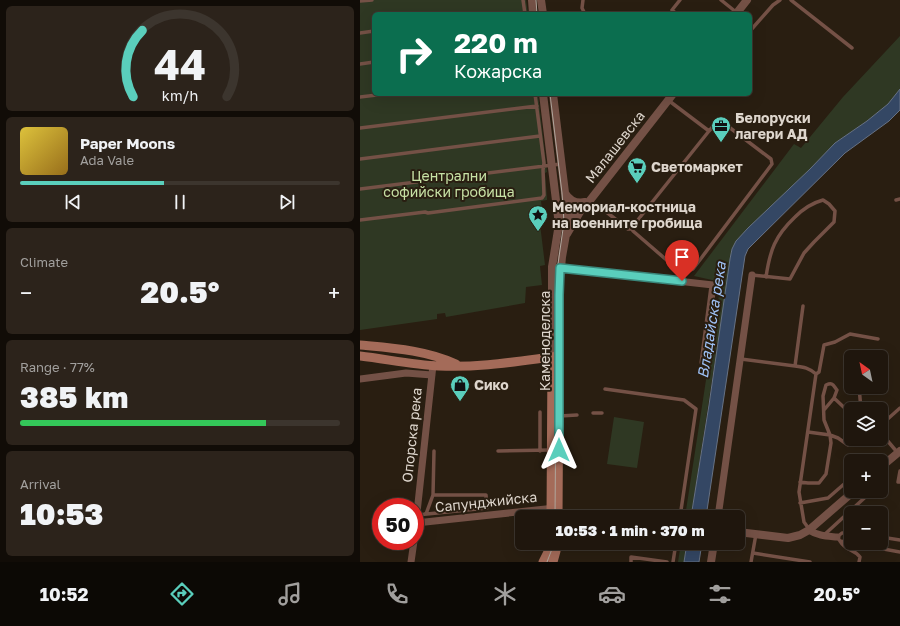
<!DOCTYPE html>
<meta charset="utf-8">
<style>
:root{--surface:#1f160d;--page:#2c231b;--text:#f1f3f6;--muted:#a19f9d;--line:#3c352e;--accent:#5acebc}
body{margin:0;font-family:"Golos Text",sans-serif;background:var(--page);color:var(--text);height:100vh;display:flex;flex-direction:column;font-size:15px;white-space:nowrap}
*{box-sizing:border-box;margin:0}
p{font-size:13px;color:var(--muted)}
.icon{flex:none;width:22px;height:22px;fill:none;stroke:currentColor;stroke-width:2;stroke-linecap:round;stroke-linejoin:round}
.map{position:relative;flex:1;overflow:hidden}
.side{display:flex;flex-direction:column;gap:6px;padding:6px;background:#110c07;width:360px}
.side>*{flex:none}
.hud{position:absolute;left:12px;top:12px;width:380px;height:84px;border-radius:6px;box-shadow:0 4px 16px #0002,0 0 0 1px var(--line);background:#0b6e4f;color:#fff;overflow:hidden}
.needle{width:26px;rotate:327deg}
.controls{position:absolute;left:484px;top:350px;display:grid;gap:8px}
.controls a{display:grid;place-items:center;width:44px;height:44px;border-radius:6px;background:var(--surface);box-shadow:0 4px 16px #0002,0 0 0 1px var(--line);font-size:20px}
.speed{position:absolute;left:12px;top:498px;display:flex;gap:8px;font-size:20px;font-weight:700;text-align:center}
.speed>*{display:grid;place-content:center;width:52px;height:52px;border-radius:50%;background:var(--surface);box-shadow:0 4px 16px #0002,0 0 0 1px var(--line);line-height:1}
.speed .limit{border:6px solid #d22;background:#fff;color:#111}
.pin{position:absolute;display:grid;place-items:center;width:34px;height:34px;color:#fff;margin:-41px -17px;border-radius:50% 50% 50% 0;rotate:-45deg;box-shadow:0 0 4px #0007}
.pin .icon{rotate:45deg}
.me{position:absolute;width:44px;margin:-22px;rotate:0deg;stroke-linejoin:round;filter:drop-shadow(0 0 3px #0008)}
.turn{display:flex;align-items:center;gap:14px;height:84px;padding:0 16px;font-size:18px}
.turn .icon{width:52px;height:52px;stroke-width:2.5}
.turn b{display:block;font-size:28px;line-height:34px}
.big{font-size:30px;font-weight:800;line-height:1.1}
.side .widget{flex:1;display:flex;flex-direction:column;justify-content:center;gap:6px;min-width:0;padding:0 14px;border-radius:6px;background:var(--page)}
.side .dial{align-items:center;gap:0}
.dial svg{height:104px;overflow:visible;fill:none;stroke:var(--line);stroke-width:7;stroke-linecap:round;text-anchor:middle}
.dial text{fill:var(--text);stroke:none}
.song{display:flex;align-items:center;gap:12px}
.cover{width:48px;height:48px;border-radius:6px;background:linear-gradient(135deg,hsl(50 70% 55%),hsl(40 70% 35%))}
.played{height:4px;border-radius:2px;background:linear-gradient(90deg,var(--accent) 45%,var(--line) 45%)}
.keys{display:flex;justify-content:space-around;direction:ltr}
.heat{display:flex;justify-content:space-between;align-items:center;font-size:22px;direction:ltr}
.charge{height:6px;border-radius:3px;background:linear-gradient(90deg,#34c759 77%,var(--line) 0)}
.trip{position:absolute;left:155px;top:510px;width:230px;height:40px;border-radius:6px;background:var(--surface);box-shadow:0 4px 16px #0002,0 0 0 1px var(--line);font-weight:800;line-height:40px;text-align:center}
.tab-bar{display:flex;height:64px;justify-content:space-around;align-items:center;background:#0c0905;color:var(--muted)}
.tab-bar .icon{width:28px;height:28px}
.tab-bar .active{color:var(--accent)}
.tab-bar b{font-size:18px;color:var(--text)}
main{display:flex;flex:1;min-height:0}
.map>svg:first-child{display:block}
</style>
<main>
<section class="side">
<div class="widget dial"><svg viewBox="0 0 100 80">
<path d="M14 69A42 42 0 1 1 86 69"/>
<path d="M14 69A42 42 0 0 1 21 18" stroke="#5acebc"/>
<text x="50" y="56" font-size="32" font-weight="700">44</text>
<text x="50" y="72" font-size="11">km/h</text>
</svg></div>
<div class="widget">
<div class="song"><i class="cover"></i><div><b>Paper Moons</b><p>Ada Vale</p></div></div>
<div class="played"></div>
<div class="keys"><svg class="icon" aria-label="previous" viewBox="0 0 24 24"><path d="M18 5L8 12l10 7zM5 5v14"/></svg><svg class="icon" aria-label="pause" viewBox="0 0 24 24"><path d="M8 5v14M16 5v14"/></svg><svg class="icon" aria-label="next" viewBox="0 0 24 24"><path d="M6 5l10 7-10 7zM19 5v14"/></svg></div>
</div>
<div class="widget"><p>Climate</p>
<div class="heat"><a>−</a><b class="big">20.5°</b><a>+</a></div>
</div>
<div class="widget"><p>Range · 77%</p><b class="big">385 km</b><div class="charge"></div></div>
<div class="widget"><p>Arrival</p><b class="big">10:53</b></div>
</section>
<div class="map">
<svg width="540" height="562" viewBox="0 0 540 562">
<rect width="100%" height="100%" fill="#291e11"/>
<path fill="#2f3823" d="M0,0H166L168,14H14V94H178L187,172L185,173L187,198V200L181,201L182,209L174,210L175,224H180L185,265L180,266L182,285L166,287L165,303L86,317L85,313L77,314V319L0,330Z
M540,36V89L528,104L507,121L475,143L450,169L376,241L372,249L331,517H325L361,282L334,276L434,144L441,148L483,97Z
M254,417L284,422L277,468L247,464Z
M321,543H327L324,562H318Z"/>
<path fill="#344764" stroke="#677284" d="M540,89V110L529,121L485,153L393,244L388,249L385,256L346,517H331L349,405L370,259L372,249L376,241L388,228L450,169L475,143L507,121L528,104Z
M327,543H342L339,562H324Z"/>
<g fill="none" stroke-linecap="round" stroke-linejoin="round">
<path stroke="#745146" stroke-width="3.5" d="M163,0L165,14
M223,0L222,8L225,14
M361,0L376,12
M431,0L492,48
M0,1L12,0
M155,14L165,13
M317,14L312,10L320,0
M390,31L413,5L420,0
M0,33L14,31
M0,64L14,62
M0,97L25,94
M308,100L349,131L273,226L272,229L273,231L317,269L330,270L333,269L412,164L411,159L361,121L357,122L349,131
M0,128L177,106
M0,159L180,136
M0,189L201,164
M536,200L540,199
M240,207L268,229H272
M0,220L65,212L68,213L182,198L184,195L183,170L184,163L175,94
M392,275L430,279L444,253L454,242L474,222L475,211L469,204L463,200C452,203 443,209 435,217C415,236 410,250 406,277
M443,306L435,366C444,367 449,368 456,374L439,492L444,522L449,529
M381,359L435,366
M456,374L459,372L464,345L475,342L490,334L518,339
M499,387L501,409
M245,389L324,400L336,409L320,517
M474,398L491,414
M180,412V451
M233,413H242
M200,416L217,415
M521,425L540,408
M448,432L470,435L478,438L488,445
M521,433L537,452
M138,451L191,450
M540,471L538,482H540
M440,482L448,483H459L466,474L471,443L470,435L464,420L463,396L466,385C473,382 473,385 477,390L474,398L464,410
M440,503L468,498L491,478
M66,514L73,495L74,451
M57,515L127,508L126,495H73
M491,533H482L477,537L480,541L540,552
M464,535L512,491
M521,537L540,540
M480,541C486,551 494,549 500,557L499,562
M393,553L450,562
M271,562V557L307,562
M313,562L316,543
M391,562L396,534"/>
<path stroke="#745146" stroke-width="7" d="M192,267L353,285L343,362
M0,379L46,373L72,375
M358,517L392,275
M56,523L195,508
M449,530C458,536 467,536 477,537
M55,531L73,365
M51,562L54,541"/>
<path stroke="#745146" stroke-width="8" d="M172,0L173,14
M181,0L183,14
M376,14L387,0
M183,94L198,217V230L192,267V357
M193,94L207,209V229L202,257L200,279L199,356
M205,193C210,201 216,204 225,202
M202,216C210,215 218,214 224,208L313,94
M207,234L220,212
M521,467L540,451
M378,532L428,538L440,535L449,530L494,491
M351,562L354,543"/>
<path stroke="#a46b59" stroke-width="9" d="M0,345C32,348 66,350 96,364
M0,356C26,359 53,365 79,366C120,368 159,361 199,356L198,517
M191,517L192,357
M183,562L189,550L190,543
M193,562L196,551L197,543"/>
<path stroke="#b0a79d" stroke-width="1" d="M176,0L177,14
M190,94L202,193L204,222L197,271L195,517
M187,562L192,549L193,543"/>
</g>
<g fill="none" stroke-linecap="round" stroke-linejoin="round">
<g stroke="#3a867a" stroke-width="10">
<path id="route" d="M199,450V295L200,268L322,281"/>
</g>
<use href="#route" stroke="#5acebc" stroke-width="7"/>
</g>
<defs>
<g id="office-pin" transform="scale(1)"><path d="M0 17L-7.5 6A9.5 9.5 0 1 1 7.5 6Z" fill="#5acebc" stroke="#291e11"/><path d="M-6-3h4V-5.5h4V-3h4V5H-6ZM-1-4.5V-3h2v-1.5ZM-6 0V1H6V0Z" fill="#111"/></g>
<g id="supermarket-pin" transform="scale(1)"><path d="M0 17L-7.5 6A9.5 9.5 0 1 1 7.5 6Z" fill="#5acebc" stroke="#291e11"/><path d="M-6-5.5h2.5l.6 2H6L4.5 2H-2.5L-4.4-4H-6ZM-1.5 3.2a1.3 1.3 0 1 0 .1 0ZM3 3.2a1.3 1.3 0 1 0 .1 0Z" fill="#111"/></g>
<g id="sight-pin" transform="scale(1)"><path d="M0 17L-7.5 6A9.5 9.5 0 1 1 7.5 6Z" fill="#5acebc" stroke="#291e11"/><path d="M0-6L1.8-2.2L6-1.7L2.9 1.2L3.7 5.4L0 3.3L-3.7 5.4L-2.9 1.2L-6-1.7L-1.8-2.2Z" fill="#111"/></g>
<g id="shop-pin" transform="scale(1)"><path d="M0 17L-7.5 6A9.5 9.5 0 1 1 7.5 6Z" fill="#5acebc" stroke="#291e11"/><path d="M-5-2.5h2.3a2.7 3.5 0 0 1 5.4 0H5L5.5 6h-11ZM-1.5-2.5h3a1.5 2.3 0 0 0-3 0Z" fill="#111"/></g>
</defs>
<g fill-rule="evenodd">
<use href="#office-pin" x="361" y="126"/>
<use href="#supermarket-pin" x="277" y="167"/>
<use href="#sight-pin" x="178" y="215"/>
<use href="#shop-pin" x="100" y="385"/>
</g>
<g text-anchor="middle" stroke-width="4" stroke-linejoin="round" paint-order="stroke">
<g font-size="14" font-weight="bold" fill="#ded6cd" stroke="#291e11" text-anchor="start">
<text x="375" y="123">Белоруски<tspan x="375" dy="16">лагери АД</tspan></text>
<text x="291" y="172">Светомаркет</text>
<text x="192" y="212">Мемориал-костница<tspan x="192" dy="16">на военните гробища</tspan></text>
<text x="114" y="390">Сико</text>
</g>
<g font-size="14" fill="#ded6cd" stroke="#291e11">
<text transform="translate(255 147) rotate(-52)" y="5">Малашевска</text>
<text transform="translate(185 341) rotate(-90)" y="5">Каменоделска</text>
<text transform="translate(52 435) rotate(-84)" y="5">Опорска река</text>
<text transform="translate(126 502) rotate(-6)" y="5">Сапунджийска</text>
</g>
<g font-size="14" fill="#c7e1a5" stroke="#291e11">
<text x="89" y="181">Централни<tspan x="89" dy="16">софийски гробища</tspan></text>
</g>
<g font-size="15" font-style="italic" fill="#9fc2f7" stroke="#291e11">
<text transform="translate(352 320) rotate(-81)" y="5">Владайска река</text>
</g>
</g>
</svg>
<div class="controls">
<a><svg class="needle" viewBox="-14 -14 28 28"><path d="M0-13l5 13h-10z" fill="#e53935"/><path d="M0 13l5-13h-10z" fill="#a19f9d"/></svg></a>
<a><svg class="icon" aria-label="layers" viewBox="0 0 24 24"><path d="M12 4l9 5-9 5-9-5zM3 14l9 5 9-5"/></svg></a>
<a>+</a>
<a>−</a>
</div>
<div class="speed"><div class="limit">50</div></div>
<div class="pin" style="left:322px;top:281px;background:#d93025"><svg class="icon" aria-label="arrive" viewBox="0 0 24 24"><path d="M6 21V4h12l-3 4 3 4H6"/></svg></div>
<svg class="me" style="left:199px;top:450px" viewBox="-20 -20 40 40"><path d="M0-17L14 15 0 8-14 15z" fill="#5acebc" stroke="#fff" stroke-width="4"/></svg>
<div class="trip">10:53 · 1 min · 370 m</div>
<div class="hud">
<div class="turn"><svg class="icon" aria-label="right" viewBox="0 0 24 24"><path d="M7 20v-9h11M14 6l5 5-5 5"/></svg><div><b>220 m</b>Кожарска</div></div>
</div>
</div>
</main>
<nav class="tab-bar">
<b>10:52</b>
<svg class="icon active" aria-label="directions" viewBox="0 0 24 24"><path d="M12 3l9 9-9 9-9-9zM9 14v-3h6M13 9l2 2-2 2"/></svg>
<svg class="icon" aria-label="music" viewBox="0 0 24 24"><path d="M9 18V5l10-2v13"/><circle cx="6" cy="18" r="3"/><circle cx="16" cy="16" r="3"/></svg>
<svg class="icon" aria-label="phone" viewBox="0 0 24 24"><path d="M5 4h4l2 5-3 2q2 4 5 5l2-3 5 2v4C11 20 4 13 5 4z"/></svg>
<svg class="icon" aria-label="climate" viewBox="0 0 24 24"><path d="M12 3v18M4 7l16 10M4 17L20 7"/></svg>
<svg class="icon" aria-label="car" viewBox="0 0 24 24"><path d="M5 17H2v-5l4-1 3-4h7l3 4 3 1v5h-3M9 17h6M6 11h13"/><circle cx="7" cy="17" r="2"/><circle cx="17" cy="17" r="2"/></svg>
<svg class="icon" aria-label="filters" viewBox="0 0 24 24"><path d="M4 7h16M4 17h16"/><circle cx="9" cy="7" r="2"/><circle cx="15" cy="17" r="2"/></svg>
<b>20.5°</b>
</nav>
